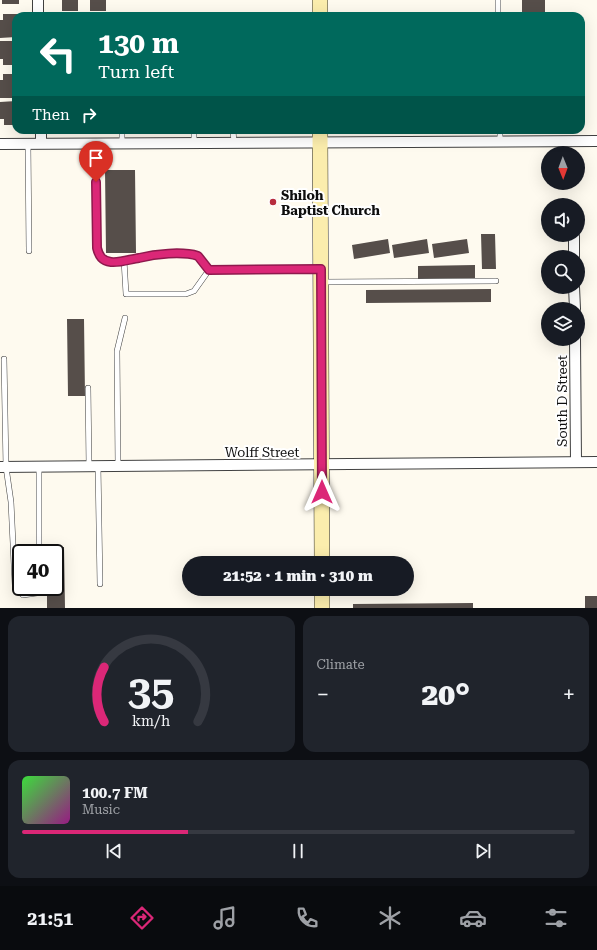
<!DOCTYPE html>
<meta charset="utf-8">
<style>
:root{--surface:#171b24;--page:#20242c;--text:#f1f3f6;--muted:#9ea1a6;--line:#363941;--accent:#db2777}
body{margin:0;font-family:"Roboto Serif",serif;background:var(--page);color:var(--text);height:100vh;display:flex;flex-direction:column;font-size:15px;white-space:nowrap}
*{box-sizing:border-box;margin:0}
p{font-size:13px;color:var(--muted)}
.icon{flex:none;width:22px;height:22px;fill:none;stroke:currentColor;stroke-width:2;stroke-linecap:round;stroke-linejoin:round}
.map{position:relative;height:608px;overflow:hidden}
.panel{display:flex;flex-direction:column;gap:8px;padding:8px;background:#0d0f14;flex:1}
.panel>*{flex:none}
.top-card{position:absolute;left:12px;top:12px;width:573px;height:122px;border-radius:12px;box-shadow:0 4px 16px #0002;background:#00695c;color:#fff;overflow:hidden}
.needle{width:26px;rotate:179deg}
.controls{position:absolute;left:541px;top:146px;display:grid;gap:8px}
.controls a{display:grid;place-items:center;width:44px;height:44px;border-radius:50%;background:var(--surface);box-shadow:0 4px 16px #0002;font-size:20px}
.speed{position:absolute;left:12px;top:544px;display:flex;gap:8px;font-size:20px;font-weight:700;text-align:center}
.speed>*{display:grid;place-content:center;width:52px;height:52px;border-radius:50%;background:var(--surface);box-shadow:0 4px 16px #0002;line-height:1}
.speed .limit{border:2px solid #111;border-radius:6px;background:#fff;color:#111}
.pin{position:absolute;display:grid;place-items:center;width:34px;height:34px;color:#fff;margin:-41px -17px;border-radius:50% 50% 50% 0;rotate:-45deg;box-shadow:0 0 4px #0007}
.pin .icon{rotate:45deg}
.me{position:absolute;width:44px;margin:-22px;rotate:0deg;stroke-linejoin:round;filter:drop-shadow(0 0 3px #0008)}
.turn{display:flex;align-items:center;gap:14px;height:84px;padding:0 20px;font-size:18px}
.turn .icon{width:52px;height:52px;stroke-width:2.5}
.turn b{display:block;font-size:28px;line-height:34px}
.then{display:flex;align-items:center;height:38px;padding:0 20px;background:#0003;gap:8px;font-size:15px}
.big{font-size:30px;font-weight:800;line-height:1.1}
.panel .tile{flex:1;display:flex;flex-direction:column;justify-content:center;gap:6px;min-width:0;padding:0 14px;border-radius:12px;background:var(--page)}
.panel .dial{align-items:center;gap:0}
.dial svg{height:104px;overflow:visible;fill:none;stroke:var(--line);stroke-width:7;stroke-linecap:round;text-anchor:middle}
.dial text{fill:var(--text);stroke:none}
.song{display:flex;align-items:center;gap:12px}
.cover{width:48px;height:48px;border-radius:6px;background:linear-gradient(135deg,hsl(120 70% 55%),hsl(310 70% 35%))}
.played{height:4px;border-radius:2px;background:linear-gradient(90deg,var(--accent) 30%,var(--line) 30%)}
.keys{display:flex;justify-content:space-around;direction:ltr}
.heat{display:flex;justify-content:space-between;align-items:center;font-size:22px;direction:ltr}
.panel .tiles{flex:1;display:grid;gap:8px;grid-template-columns:1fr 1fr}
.tile:last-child{grid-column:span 2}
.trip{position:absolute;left:182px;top:556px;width:232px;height:40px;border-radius:20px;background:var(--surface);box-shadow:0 4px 16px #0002;font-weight:800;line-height:40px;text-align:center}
.dock{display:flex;height:64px;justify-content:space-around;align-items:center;background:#090b0e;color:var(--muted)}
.dock .icon{width:28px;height:28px}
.dock .selected{color:var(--accent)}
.dock b{font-size:18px;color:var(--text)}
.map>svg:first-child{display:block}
</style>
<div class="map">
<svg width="597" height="608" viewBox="0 0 597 608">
<rect width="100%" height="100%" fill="#fefaef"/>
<path fill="#564e4a" d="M2,0H19V4H2Z
M62,0H78V11H62Z
M90,0H106V11H90Z
M522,0H545V16H522Z
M3,14H19V16H16V37L0,38V20H3Z
M0,41H16V65H3V59H0Z
M3,74H16V98H0V80H3Z
M16,101V125H4V119H0V102Z
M105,170H135L136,253H106Z
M481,234H495L496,269H482Z
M388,239L390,253L354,259L352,245Z
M427,239L429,253L394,258L392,245Z
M467,239L469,253L434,258L432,244Z
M475,265V278L418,279V266Z
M491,289V302L366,303V290Z
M67,319H84L85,396H68Z
M47,547H64L65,608H47V587H55V553H47Z
M585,596H597V608H585Z
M473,603V608H353V604Z"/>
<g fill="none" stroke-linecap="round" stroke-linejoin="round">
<g stroke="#414141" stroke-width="6">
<path id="lane" d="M498,0V16
M122,130V143
M194,130V143
M233,130L234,143
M500,130V142
M97,143V248L99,256L102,259L111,262L151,255H192L198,256L209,270
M28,144L29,251
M124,260L126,294H186L194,291L209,270
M209,270L320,269
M322,282L496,281
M4,359L6,467L11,502L15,585L17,590L23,595L37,593L40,587
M88,388L89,466
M39,466V553
M98,466L100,584
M118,466L117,351L125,318"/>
</g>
<g stroke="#414141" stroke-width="12">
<path id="street" d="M38,0V16
M41,130V144
M0,144L597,141
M574,236V257
M574,287L575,309
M575,339L576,462
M0,467L597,462"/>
</g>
<g stroke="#303030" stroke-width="16">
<path id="secondary" d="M320,16V0
M320,130L322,563
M322,589V608"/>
</g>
<use href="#lane" stroke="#fff" stroke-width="5"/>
<use href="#street" stroke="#fff" stroke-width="10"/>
<use href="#secondary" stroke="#fbedad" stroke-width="15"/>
</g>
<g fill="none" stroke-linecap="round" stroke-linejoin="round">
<g stroke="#8e194d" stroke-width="10">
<path id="route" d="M96,182L97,248C99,256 102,261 111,262C120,263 131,259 139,258C155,254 182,251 198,256L209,270L321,269L322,492"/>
</g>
<use href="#route" stroke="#db2777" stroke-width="7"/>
</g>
<circle fill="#b72c3d" stroke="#fff" stroke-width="1.5" cx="273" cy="202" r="4"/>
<g text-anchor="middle" stroke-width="4" stroke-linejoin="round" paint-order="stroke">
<g font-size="13" font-weight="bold" fill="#0e0e0e" stroke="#fff" text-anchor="start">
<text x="281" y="200">Shiloh<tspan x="281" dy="15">Baptist Church</tspan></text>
</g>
<g font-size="13" fill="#0e0e0e" stroke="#fff">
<text transform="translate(562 401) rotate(-90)" y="5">South D Street</text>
<text x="262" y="457">Wolff Street</text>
</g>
</g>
</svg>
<div class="controls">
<a><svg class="needle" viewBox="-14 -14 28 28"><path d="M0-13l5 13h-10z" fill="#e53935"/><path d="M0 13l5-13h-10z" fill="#9ea1a6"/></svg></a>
<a><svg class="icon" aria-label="sound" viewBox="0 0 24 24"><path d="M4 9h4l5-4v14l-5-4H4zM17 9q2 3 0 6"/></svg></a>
<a><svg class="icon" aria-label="search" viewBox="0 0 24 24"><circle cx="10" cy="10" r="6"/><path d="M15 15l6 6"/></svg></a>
<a><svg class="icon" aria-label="layers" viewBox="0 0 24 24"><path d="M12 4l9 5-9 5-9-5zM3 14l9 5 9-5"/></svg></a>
</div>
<div class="speed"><div class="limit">40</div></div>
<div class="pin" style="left:96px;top:182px;background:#d93025"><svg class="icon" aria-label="arrive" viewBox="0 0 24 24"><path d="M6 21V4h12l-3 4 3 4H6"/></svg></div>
<svg class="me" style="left:322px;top:492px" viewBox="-20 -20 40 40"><path d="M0-17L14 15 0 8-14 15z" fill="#db2777" stroke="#fff" stroke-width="4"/></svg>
<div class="trip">21:52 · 1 min · 310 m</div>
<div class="top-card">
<div class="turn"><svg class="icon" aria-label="left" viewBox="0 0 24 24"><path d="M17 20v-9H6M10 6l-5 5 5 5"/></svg><div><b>130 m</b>Turn left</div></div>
<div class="then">Then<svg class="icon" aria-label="right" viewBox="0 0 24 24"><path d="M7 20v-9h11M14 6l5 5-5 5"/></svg></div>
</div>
</div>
<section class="panel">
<div class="tiles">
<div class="tile dial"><svg viewBox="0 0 100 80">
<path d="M14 69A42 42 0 1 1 86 69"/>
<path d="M14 69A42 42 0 0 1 14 27" stroke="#db2777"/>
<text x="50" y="56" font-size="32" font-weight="700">35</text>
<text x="50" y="72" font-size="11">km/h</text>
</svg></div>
<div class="tile"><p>Climate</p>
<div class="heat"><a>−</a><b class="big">20°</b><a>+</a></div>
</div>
<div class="tile">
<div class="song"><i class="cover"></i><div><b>100.7 FM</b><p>Music</p></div></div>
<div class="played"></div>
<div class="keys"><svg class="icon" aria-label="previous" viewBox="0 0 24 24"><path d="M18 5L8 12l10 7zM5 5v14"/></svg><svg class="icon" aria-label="pause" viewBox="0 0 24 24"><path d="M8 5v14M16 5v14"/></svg><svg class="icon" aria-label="next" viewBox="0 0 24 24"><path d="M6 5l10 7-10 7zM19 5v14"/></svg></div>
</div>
</div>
</section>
<nav class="dock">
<b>21:51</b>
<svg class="icon selected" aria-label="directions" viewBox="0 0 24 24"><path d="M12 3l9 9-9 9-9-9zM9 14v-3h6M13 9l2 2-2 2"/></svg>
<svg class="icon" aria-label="music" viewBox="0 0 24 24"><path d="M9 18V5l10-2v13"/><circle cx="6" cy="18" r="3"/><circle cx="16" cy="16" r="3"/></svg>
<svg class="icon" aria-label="phone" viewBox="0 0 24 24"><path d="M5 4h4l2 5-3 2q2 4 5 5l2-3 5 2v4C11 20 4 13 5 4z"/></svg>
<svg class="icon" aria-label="climate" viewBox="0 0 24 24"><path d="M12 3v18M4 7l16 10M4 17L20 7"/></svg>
<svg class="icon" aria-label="car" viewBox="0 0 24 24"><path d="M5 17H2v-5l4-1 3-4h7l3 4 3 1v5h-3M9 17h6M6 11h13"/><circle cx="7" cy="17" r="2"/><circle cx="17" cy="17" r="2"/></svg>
<svg class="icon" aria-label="filters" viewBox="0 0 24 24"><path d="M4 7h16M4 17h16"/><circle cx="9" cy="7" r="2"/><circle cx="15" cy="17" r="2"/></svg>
</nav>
